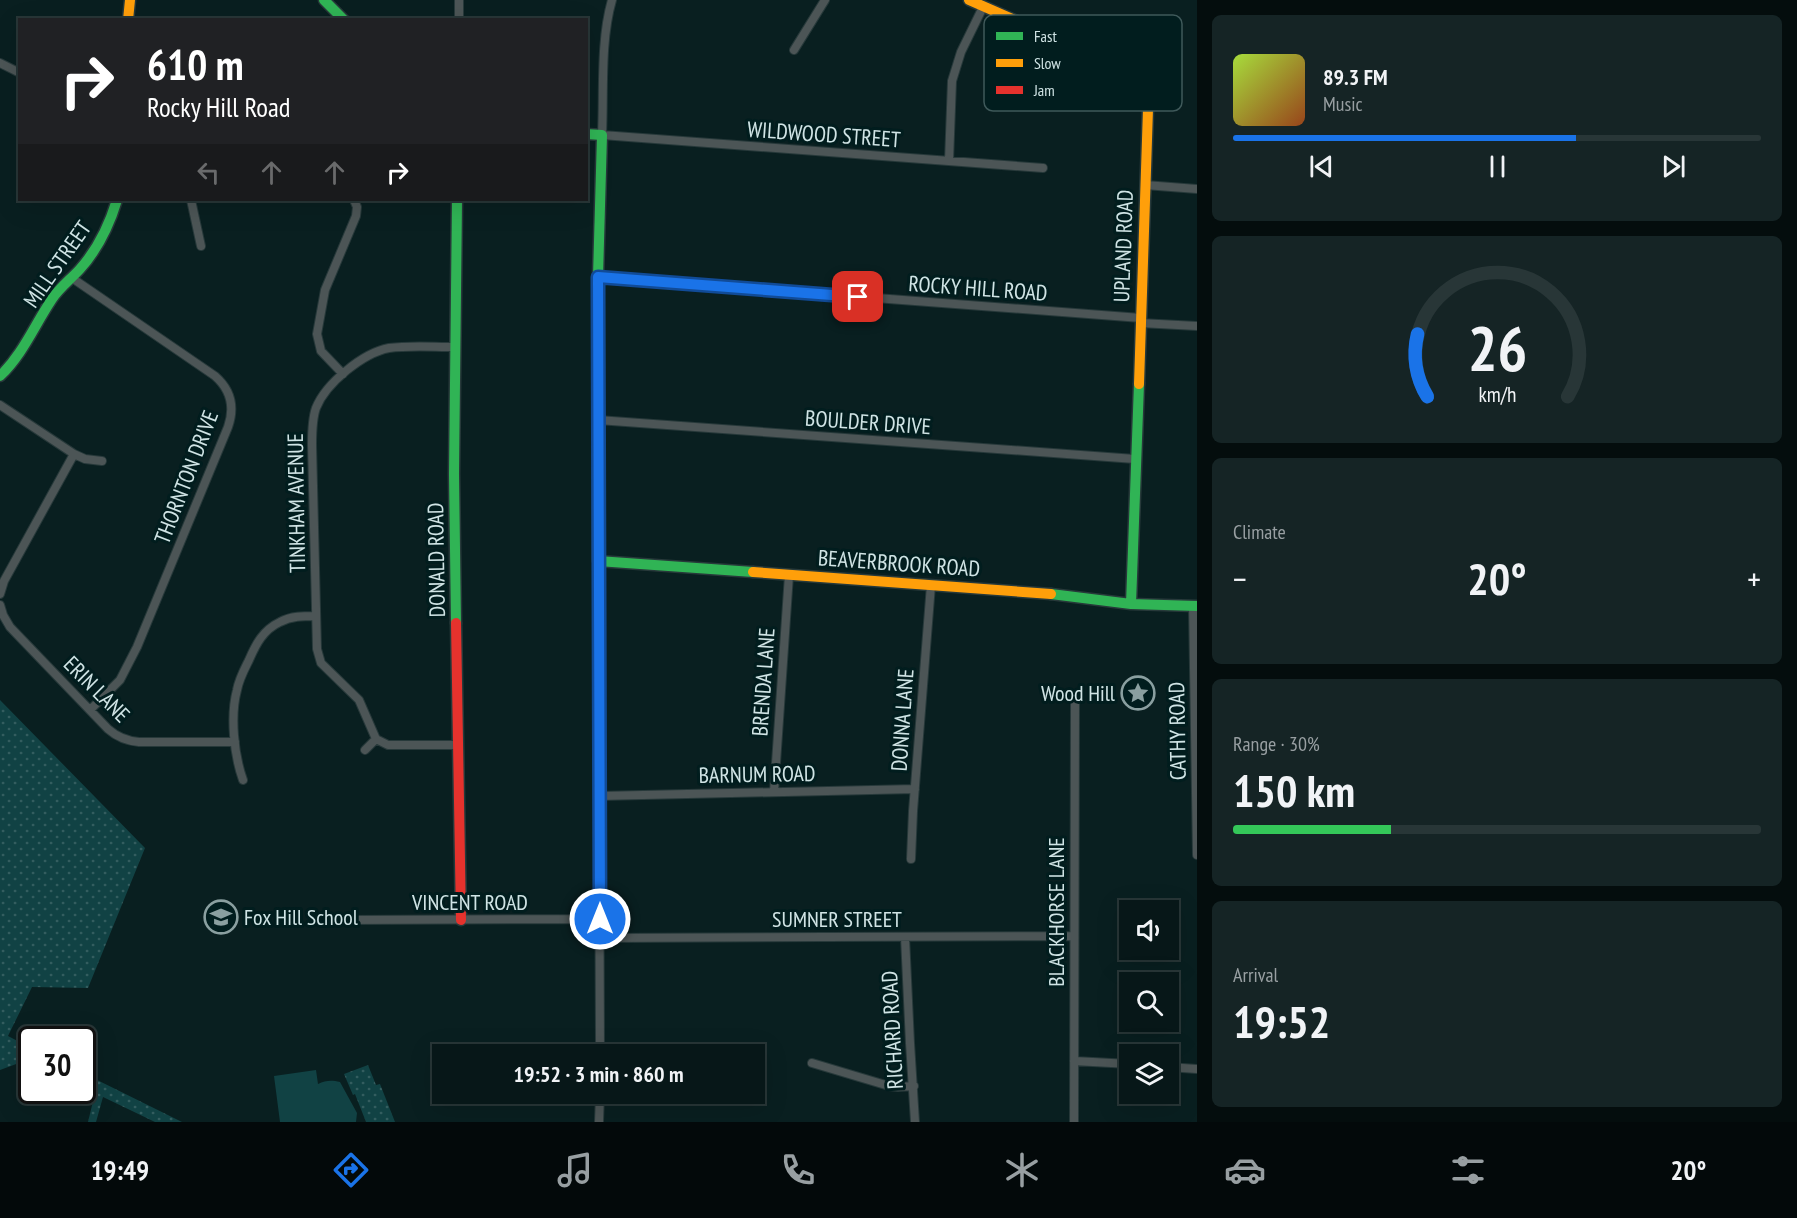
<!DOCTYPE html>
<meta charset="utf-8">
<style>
:root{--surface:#071718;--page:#152425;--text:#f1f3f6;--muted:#989fa2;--line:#283637;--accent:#1a73e8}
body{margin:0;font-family:"PT Sans Narrow",sans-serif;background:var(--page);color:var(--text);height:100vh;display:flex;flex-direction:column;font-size:22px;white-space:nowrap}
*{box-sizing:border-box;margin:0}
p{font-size:20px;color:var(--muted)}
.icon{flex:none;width:33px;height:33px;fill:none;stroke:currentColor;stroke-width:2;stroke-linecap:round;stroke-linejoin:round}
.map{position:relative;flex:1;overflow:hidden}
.side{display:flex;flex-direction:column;gap:15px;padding:15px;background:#040d0d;width:600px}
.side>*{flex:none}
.hud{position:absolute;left:18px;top:18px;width:570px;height:183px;border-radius:0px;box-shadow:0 6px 24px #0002,0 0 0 2px var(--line);background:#202124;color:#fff;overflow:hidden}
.tools{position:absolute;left:1119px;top:900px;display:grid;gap:12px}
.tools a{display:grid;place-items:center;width:60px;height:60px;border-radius:0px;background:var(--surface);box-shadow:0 6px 24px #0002,0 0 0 2px var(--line);font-size:30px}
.speed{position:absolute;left:18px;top:1026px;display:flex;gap:12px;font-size:30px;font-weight:700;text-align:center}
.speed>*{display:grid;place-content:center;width:78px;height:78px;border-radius:50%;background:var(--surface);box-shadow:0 6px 24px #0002,0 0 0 2px var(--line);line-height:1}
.speed .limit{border:3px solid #111;border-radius:9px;background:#fff;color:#111}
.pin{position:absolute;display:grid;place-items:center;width:51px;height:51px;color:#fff;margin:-26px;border-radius:12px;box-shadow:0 3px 9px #0006}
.me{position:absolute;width:66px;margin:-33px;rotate:0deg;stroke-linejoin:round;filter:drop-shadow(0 0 4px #0008)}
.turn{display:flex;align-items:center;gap:21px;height:126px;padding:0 30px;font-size:27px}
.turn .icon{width:78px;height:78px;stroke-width:2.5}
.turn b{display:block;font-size:42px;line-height:51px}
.lanes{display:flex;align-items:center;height:57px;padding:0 30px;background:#0003;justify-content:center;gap:30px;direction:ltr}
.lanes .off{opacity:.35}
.big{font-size:45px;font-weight:800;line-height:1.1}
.side .widget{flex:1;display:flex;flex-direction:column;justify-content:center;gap:9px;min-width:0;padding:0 21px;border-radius:9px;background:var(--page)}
.side .dial{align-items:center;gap:0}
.dial svg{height:156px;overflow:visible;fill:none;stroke:var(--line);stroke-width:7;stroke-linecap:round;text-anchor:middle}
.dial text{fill:var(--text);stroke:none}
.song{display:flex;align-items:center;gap:18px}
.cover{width:72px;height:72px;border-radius:9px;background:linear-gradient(135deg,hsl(80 70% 55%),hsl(20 70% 35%))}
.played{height:6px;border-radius:3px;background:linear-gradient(90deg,var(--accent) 65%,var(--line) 65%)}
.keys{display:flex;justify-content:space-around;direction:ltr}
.heat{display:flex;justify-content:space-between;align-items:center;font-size:33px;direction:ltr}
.charge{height:9px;border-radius:4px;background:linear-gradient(90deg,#34c759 30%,var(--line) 0)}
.trip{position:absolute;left:432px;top:1044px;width:333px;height:60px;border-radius:0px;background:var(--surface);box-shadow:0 6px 24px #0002,0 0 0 2px var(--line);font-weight:800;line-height:60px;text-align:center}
.menu{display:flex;height:96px;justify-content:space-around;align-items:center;background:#03090a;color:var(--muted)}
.menu .icon{width:42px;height:42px}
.menu .current{color:var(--accent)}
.menu b{font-size:27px;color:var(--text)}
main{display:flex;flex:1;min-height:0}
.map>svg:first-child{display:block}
</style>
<main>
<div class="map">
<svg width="1197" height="1122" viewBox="0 0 1197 1122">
<defs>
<pattern id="park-dots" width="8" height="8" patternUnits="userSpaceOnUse" patternTransform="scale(1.5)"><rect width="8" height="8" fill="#114244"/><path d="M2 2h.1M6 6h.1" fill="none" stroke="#335d5f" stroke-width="1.8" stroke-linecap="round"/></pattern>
</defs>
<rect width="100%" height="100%" fill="#091f20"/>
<path fill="#114244" d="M316,1070L318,1084C326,1080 332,1080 340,1082L357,1113L356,1122H280L274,1076Z"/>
<path fill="url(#park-dots)" d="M0,700L145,848L88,988L32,987L8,1036L31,1048V1062L27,1060L0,1070Z
M368,1065L376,1085L380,1084L395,1122H366L355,1094L353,1095L344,1074Z
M83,1073L182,1122H155L103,1097L96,1122H88L95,1093L83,1087Z"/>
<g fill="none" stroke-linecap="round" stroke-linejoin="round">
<g stroke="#27393a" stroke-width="10">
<path id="street" d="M459,0V20
M612,0C600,41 604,93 602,135L1043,168
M794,50L825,0
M0,63L20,73
M949,161L952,81L961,52L983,7
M1145,185L1197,189
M191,200L201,246
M598,277L1141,318
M72,278L215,376C231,390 235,407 228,427L137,647L120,680L90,710
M1140,323L1197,326
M343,374L321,351L317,334L325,290L356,216L357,207L354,200
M0,405L74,454L85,459L102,461
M598,420L1135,459
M598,561L600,1054
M0,594L4,581L74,454
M0,605L3,615L10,627L108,729C117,737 127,741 139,742H235
M1193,606L1197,855
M376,739L359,700L321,663L317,649L312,445C312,433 312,419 316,408C326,383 363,353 389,348C410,345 433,347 454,347
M365,750L376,739L388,745H459
M243,780C234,755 230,716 237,690C239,679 244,670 249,660C256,644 263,630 280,622C291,616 303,616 316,616
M774,792L789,575
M599,796L915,789
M911,859L913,811L931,585
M340,920L600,919
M905,937L910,1043L915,1122
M600,938L1074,936
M1074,1061L1130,1064
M812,1063L889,1086L898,1087L914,1086
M1168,1067L1197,1069
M599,1122L600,1094
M1074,1122L1075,702"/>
</g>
<g stroke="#27393a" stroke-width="13">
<path id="fast" d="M324,0L344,20
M586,134L602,135L598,277V561L753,572
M0,376C23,354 34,326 52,299C59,288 71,279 80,269C98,249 109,226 117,200
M1051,594L1131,604L1197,606
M1131,604L1139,384
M456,623L454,474L457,200"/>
</g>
<g stroke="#27393a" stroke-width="13">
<path id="slow" d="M969,0L1128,70C1141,80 1146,92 1148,109L1139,384
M128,20L130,0
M753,572L1051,594"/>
</g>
<g stroke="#27393a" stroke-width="13">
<path id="jam" d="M456,623L461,920"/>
</g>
<use href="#street" stroke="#4c5556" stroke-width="8"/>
<use href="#fast" stroke="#30b455" stroke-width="10"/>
<use href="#slow" stroke="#ff9f0a" stroke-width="10"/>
<use href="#jam" stroke="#e5322d" stroke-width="10"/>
</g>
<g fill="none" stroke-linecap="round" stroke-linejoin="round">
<g stroke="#114b97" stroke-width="15">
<path id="route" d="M600,919L598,277L858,297"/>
</g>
<use href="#route" stroke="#1a73e8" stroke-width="10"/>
</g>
<defs>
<g id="sight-ring" transform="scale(1.725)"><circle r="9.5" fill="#011d1e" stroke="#8a9fa0" stroke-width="1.5"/><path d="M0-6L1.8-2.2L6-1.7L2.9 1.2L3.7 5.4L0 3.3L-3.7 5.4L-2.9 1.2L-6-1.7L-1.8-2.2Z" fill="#8a9fa0"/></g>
<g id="school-ring" transform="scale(1.725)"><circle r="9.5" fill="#011d1e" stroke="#8a9fa0" stroke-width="1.5"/><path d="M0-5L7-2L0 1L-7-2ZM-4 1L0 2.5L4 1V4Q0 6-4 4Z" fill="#8a9fa0"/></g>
</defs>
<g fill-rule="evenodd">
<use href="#sight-ring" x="1138" y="693"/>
<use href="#school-ring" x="221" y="917"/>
</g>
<g text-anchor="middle" stroke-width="6" stroke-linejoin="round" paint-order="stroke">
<g font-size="22" fill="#d0e4e5" stroke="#011d1e">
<text transform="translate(824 134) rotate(4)" y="8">WILDWOOD STREET</text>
<text transform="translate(1123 246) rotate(-88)" y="8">UPLAND ROAD</text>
<text transform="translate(57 264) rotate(-55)" y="8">MILL STREET</text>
<text transform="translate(978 288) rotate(4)" y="8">ROCKY HILL ROAD</text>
<text transform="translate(868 422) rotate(4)" y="8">BOULDER DRIVE</text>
<text transform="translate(186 477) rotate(-69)" y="8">THORNTON DRIVE</text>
<text transform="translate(296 503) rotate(-91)" y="8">TINKHAM AVENUE</text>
<text transform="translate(436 560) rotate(-91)" y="8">DONALD ROAD</text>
<text transform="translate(899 563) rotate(4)" y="8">BEAVERBROOK ROAD</text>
<text transform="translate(763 682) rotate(-86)" y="8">BRENDA LANE</text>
<text transform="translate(97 689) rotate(45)" y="8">ERIN LANE</text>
<text transform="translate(902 720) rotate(-86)" y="8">DONNA LANE</text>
<text transform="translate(1177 731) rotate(-91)" y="8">CATHY ROAD</text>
<text transform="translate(757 774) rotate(-1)" y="8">BARNUM ROAD</text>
<text x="470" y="910">VINCENT ROAD</text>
<text transform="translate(1056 912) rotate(-90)" y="8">BLACKHORSE LANE</text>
<text x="837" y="927">SUMNER STREET</text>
<text transform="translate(892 1030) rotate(-93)" y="8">RICHARD ROAD</text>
</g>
<g font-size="22" fill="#d0e4e5" stroke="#011d1e" text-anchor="end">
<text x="1115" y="701">Wood Hill</text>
<text x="244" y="925" text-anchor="start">Fox Hill School</text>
</g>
</g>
<rect x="984" y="15" width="198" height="96" rx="9" fill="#011d1e" stroke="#3f595a" stroke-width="1.5"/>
<rect x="996" y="32" width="27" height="8" fill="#30b455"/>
<rect x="996" y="59" width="27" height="8" fill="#ff9f0a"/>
<rect x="996" y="86" width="27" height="8" fill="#e5322d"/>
<g font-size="16" fill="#d0e4e5">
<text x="1034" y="42">Fast</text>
<text x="1034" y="69">Slow</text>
<text x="1034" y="96">Jam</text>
</g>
</svg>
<div class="tools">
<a><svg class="icon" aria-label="sound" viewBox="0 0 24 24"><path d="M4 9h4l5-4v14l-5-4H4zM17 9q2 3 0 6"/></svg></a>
<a><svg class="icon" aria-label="search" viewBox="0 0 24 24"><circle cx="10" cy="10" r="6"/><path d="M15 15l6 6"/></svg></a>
<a><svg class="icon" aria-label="layers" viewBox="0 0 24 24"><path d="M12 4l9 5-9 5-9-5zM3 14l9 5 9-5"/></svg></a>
</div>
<div class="speed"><div class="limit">30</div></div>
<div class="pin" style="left:858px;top:297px;background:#d93025"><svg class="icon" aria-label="arrive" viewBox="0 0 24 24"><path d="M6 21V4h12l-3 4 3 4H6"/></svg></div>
<svg class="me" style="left:600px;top:919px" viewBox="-20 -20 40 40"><circle r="17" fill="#1a73e8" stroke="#fff" stroke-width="3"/><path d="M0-11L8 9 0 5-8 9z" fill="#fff"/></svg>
<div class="trip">19:52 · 3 min · 860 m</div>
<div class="hud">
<div class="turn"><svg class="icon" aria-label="right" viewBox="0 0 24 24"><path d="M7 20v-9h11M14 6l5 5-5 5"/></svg><div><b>610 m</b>Rocky Hill Road</div></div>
<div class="lanes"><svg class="icon off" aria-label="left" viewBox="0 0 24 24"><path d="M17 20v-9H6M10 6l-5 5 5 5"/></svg><svg class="icon off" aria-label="ahead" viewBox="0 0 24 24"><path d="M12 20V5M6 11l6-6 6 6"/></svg><svg class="icon off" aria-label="ahead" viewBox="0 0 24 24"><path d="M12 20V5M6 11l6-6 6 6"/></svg><svg class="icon" aria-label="right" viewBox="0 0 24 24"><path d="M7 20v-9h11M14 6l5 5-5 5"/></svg></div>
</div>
</div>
<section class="side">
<div class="widget">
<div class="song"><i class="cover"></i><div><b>89.3 FM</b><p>Music</p></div></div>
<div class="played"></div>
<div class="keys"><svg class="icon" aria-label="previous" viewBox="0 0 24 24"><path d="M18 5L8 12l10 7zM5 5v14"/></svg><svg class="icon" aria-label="pause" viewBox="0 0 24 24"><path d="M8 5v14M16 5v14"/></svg><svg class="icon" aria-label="next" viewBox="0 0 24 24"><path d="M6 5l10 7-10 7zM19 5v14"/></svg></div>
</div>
<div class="widget dial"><svg viewBox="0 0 100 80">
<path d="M14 69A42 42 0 1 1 86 69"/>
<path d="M14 69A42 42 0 0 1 9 37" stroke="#1a73e8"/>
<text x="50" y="56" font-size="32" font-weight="700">26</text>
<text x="50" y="72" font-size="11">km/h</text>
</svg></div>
<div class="widget"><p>Climate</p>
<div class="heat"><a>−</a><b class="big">20°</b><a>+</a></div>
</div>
<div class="widget"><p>Range · 30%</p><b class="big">150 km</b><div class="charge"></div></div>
<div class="widget"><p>Arrival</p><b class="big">19:52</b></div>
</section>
</main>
<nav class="menu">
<b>19:49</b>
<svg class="icon current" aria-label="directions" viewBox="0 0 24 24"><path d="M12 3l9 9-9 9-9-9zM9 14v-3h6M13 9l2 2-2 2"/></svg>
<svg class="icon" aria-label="music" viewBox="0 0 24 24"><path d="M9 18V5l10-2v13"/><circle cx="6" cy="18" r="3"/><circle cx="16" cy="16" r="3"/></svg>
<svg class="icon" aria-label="phone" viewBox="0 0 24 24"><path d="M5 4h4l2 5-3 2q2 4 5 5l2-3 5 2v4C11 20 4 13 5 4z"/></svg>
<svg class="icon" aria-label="climate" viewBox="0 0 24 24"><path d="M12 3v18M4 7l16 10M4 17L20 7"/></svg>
<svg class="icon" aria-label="car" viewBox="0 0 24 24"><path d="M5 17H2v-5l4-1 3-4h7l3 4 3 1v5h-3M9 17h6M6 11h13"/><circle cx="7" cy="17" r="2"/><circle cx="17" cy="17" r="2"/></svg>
<svg class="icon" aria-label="filters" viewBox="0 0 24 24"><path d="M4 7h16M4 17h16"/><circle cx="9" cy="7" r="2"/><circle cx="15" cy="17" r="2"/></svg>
<b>20°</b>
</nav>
